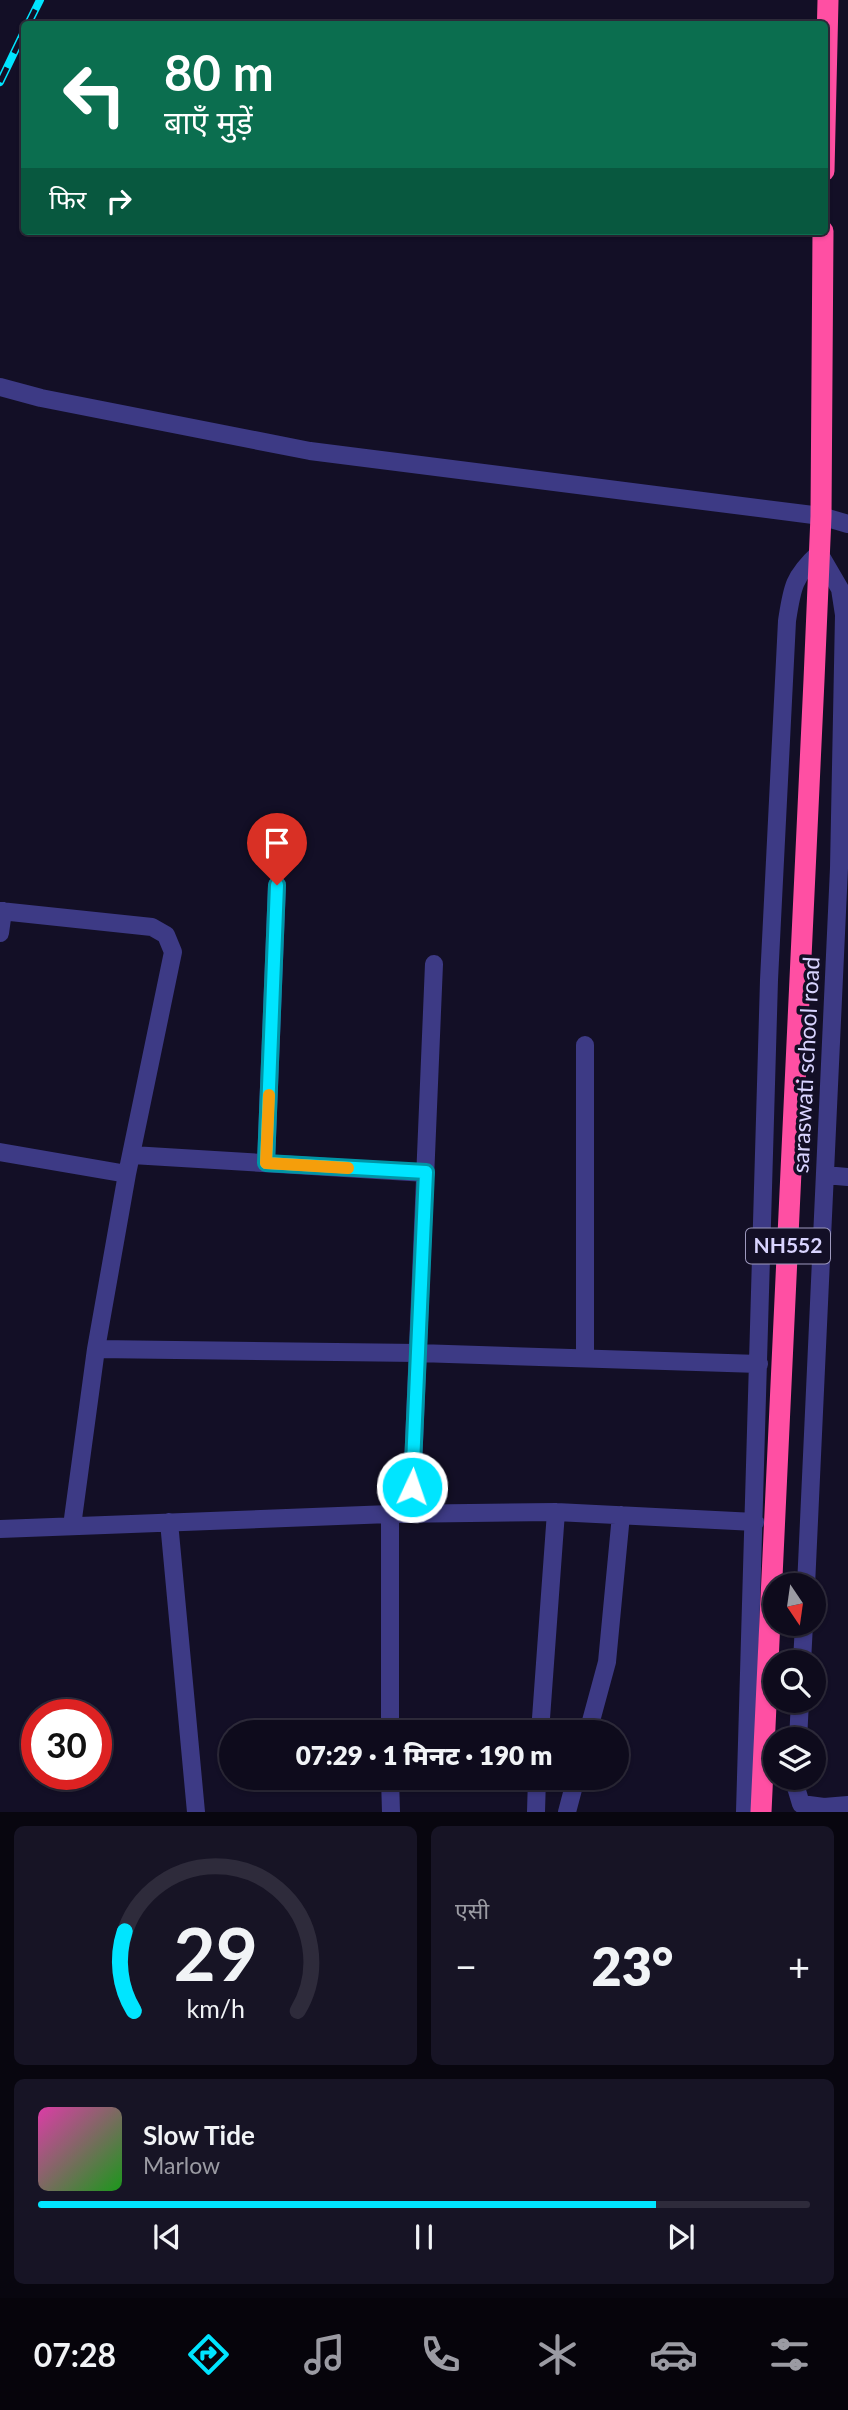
<!DOCTYPE html>
<html lang="hi">
<meta charset="utf-8">
<style>
:root{--surface:#0e0b1c;--page:#171425;--text:#f1f3f6;--muted:#9b9ba3;--line:#2e2b3b;--accent:#00e5ff}
body{margin:0;font-family:Lato,"Noto Sans Devanagari",sans-serif;background:var(--page);color:var(--text);height:100vh;display:flex;flex-direction:column;font-size:26px;white-space:nowrap}
*{box-sizing:border-box;margin:0}
p{font-size:23px;color:var(--muted)}
.icon{flex:none;width:38px;height:38px;fill:none;stroke:currentColor;stroke-width:2;stroke-linecap:round;stroke-linejoin:round}
.map{position:relative;height:1812px;overflow:hidden}
.sheet{display:flex;flex-direction:column;gap:14px;padding:14px;background:#08060f;flex:1}
.sheet>*{flex:none}
.hud{position:absolute;left:21px;top:21px;width:807px;height:214px;border-radius:7px;box-shadow:0 2px 5px #0004,0 0 0 2px var(--line);background:#0b6e4f;color:#fff;overflow:hidden}
.needle{width:46px;rotate:167deg}
.controls{position:absolute;left:763px;top:1573px;display:grid;gap:14px}
.controls a{display:grid;place-items:center;width:63px;height:63px;border-radius:50%;background:var(--surface);box-shadow:0 2px 5px #0004,0 0 0 2px var(--line);font-size:35px}
.speed{position:absolute;left:21px;top:1699px;display:flex;gap:14px;font-size:35px;font-weight:700;text-align:center}
.speed>*{display:grid;place-content:center;width:91px;height:91px;border-radius:50%;background:var(--surface);box-shadow:0 2px 5px #0004,0 0 0 2px var(--line);line-height:1}
.speed .limit{border:10px solid #d22;background:#fff;color:#111}
.pin{position:absolute;display:grid;place-items:center;width:60px;height:60px;color:#fff;margin:-72px -30px;border-radius:50% 50% 50% 0;rotate:-45deg;box-shadow:0 0 7px #0007}
.pin .icon{rotate:45deg}
.me{position:absolute;width:77px;margin:-38px;rotate:3deg;stroke-linejoin:round;filter:drop-shadow(0 0 5px #0008)}
.turn{display:flex;align-items:center;gap:24px;height:147px;padding:0 28px;font-size:32px}
.turn .icon{width:91px;height:91px;stroke-width:2.5}
.turn b{display:block;font-size:49px;line-height:60px}
.then{display:flex;align-items:center;height:66px;padding:0 28px;background:#0003;gap:14px;font-size:26px}
.big{font-size:52px;font-weight:800;line-height:1.1}
.sheet .card{flex:1;display:flex;flex-direction:column;justify-content:center;gap:10px;min-width:0;padding:0 24px;border-radius:10px;background:var(--page)}
.sheet .dial{align-items:center;gap:0}
.dial svg{height:182px;overflow:visible;fill:none;stroke:var(--line);stroke-width:7;stroke-linecap:round;text-anchor:middle}
.dial text{fill:var(--text);stroke:none}
.song{display:flex;align-items:center;gap:21px}
.cover{width:84px;height:84px;border-radius:10px;background:linear-gradient(135deg,hsl(320 70% 55%),hsl(120 70% 35%))}
.played{height:7px;border-radius:4px;background:linear-gradient(90deg,var(--accent) 80%,var(--line) 80%)}
.keys{display:flex;justify-content:space-around;direction:ltr}
.heat{display:flex;justify-content:space-between;align-items:center;font-size:38px;direction:ltr}
.sheet .tiles{flex:1;display:grid;gap:14px;grid-template-columns:1fr 1fr}
.card:last-child{grid-column:span 2}
.trip{position:absolute;left:219px;top:1720px;width:410px;height:70px;border-radius:35px;background:var(--surface);box-shadow:0 2px 5px #0004,0 0 0 2px var(--line);font-weight:800;line-height:70px;text-align:center}
.menu{display:flex;height:112px;justify-content:space-around;align-items:center;background:#06040b;color:var(--muted)}
.menu .icon{width:49px;height:49px}
.menu .selected{color:var(--accent)}
.menu b{font-size:32px;color:var(--text)}
.map>svg:first-child{display:block}
</style>
<div class="map">
<svg width="848" height="1812" viewBox="0 0 848 1812">
<rect width="100%" height="100%" fill="#130f26"/>
<g fill="none" stroke-linecap="round" stroke-linejoin="round">
<path stroke="#3d3a85" stroke-width="18" d="M0,387L41,398L310,451L821,516L848,524
M0,911L152,927L166,935L173,952L127,1174L96,1349L72,1526
M0,933L3,911
M585,1045V1358
M0,1152L127,1174
M132,1155L426,1173
M266,1163L277,885
M825,1175L848,1177
M96,1349L418,1353L759,1364
M390,1514V1732
M411,1514L434,964
M169,1522L196,1812
M0,1529L390,1514L556,1512L755,1522
M802,1662L804,1624
M540,1732L556,1512
M588,1732L607,1662L621,1515
M798,1740L800,1701
M390,1778L391,1812
M795,1778V1784L801,1804L824,1807L848,1805
M536,1812L537,1778
M567,1812L576,1778
M745,1812L769,980L787,621C792,588 793,577 819,553L840,589L844,615L839,868L806,1586"/>
<path stroke="#ff4fa3" stroke-width="21" d="M824,171L828,0
M761,1812L814,680L821,516L823,231"/>
<g stroke="#00e5ff" stroke-width="8">
<path id="rail" d="M28,24L40,0
M0,82L24,32"/>
</g>
<use href="#rail" stroke="#130f26" stroke-width="5" stroke-dasharray="16" stroke-linecap="butt"/>
</g>
<g fill="none" stroke-linecap="round" stroke-linejoin="round">
<g stroke="#0095a6" stroke-width="18">
<path id="route" d="M277,885L266,1163L426,1172L412,1487"/>
</g>
<use href="#route" stroke="#00e5ff" stroke-width="12"/>
<path stroke="#f59e0b" stroke-width="12" d="M269,1095L266,1163L348,1168"/>
</g>
<g text-anchor="middle" stroke-width="7" stroke-linejoin="round" paint-order="stroke">
<rect fill="#130f26" stroke="#9e99be" stroke-width="2" x="746" y="1228.5" width="84" height="35" rx="5"/>
<g font-size="21" font-weight="bold" fill="#d9d4ff">
<text x="788" y="1253">NH552</text>
</g>
<g font-size="23" fill="#d9d4ff" stroke="#130f26">
<text transform="translate(806 1065) rotate(-87)" y="8">saraswati school road</text>
</g>
</g>
</svg>
<div class="controls">
<a><svg class="needle" viewBox="-14 -14 28 28"><path d="M0-13l5 13h-10z" fill="#e53935"/><path d="M0 13l5-13h-10z" fill="#9b9ba3"/></svg></a>
<a><svg class="icon" aria-label="search" viewBox="0 0 24 24"><circle cx="10" cy="10" r="6"/><path d="M15 15l6 6"/></svg></a>
<a><svg class="icon" aria-label="layers" viewBox="0 0 24 24"><path d="M12 4l9 5-9 5-9-5zM3 14l9 5 9-5"/></svg></a>
</div>
<div class="speed"><div class="limit">30</div></div>
<div class="pin" style="left:277px;top:885px;background:#d93025"><svg class="icon" aria-label="arrive" viewBox="0 0 24 24"><path d="M6 21V4h12l-3 4 3 4H6"/></svg></div>
<svg class="me" style="left:412px;top:1487px" viewBox="-20 -20 40 40"><circle r="17" fill="#00e5ff" stroke="#fff" stroke-width="3"/><path d="M0-11L8 9 0 5-8 9z" fill="#fff"/></svg>
<div class="trip">07:29 · 1 मिनट · 190 m</div>
<div class="hud">
<div class="turn"><svg class="icon" aria-label="left" viewBox="0 0 24 24"><path d="M17 20v-9H6M10 6l-5 5 5 5"/></svg><div><b>80 m</b>बाएँ मुड़ें</div></div>
<div class="then">फिर<svg class="icon" aria-label="right" viewBox="0 0 24 24"><path d="M7 20v-9h11M14 6l5 5-5 5"/></svg></div>
</div>
</div>
<section class="sheet">
<div class="tiles">
<div class="card dial"><svg viewBox="0 0 100 80">
<path d="M14 69A42 42 0 1 1 86 69"/>
<path d="M14 69A42 42 0 0 1 10 34" stroke="#00e5ff"/>
<text x="50" y="56" font-size="32" font-weight="700">29</text>
<text x="50" y="72" font-size="11">km/h</text>
</svg></div>
<div class="card"><p>एसी</p>
<div class="heat"><a>−</a><b class="big">23°</b><a>+</a></div>
</div>
<div class="card">
<div class="song"><i class="cover"></i><div><b>Slow Tide</b><p>Marlow</p></div></div>
<div class="played"></div>
<div class="keys"><svg class="icon" aria-label="previous" viewBox="0 0 24 24"><path d="M18 5L8 12l10 7zM5 5v14"/></svg><svg class="icon" aria-label="pause" viewBox="0 0 24 24"><path d="M8 5v14M16 5v14"/></svg><svg class="icon" aria-label="next" viewBox="0 0 24 24"><path d="M6 5l10 7-10 7zM19 5v14"/></svg></div>
</div>
</div>
</section>
<nav class="menu">
<b>07:28</b>
<svg class="icon selected" aria-label="directions" viewBox="0 0 24 24"><path d="M12 3l9 9-9 9-9-9zM9 14v-3h6M13 9l2 2-2 2"/></svg>
<svg class="icon" aria-label="music" viewBox="0 0 24 24"><path d="M9 18V5l10-2v13"/><circle cx="6" cy="18" r="3"/><circle cx="16" cy="16" r="3"/></svg>
<svg class="icon" aria-label="phone" viewBox="0 0 24 24"><path d="M5 4h4l2 5-3 2q2 4 5 5l2-3 5 2v4C11 20 4 13 5 4z"/></svg>
<svg class="icon" aria-label="climate" viewBox="0 0 24 24"><path d="M12 3v18M4 7l16 10M4 17L20 7"/></svg>
<svg class="icon" aria-label="car" viewBox="0 0 24 24"><path d="M5 17H2v-5l4-1 3-4h7l3 4 3 1v5h-3M9 17h6M6 11h13"/><circle cx="7" cy="17" r="2"/><circle cx="17" cy="17" r="2"/></svg>
<svg class="icon" aria-label="filters" viewBox="0 0 24 24"><path d="M4 7h16M4 17h16"/><circle cx="9" cy="7" r="2"/><circle cx="15" cy="17" r="2"/></svg>
</nav>
